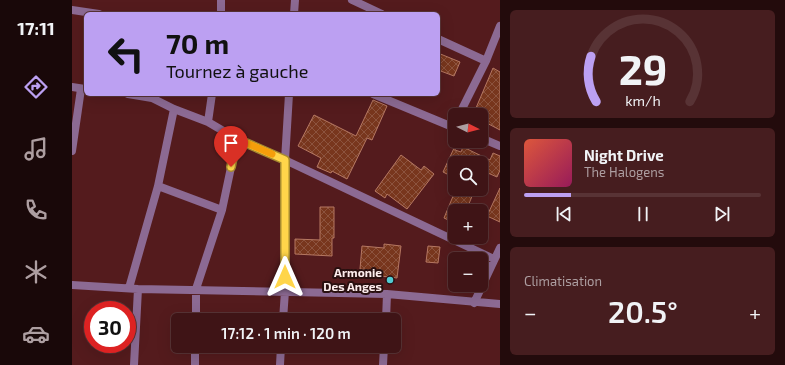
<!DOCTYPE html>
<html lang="fr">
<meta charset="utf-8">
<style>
:root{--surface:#3f1416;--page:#461d1f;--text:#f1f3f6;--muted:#ad9ea1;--line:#583335;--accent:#bca0f2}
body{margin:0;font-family:"Exo 2",sans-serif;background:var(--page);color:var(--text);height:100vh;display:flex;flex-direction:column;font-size:15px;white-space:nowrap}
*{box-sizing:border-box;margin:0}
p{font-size:13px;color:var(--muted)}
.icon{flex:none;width:22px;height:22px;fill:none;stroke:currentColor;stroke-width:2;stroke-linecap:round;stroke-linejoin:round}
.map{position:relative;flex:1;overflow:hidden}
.drawer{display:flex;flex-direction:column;gap:10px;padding:10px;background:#230b0c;width:285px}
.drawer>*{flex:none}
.guide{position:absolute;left:12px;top:12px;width:356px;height:84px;border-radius:6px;box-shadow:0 4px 16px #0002,0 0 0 1px var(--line);background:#bca0f2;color:#111;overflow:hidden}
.needle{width:26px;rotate:96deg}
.controls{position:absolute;left:376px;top:108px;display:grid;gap:8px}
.controls a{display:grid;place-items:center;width:40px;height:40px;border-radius:6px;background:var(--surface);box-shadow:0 4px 16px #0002,0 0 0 1px var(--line);font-size:20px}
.speed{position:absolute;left:12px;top:301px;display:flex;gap:8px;font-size:20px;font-weight:700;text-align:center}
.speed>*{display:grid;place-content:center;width:52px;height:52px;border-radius:50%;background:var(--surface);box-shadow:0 4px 16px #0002,0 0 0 1px var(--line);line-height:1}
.speed .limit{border:6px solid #d22;background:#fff;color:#111}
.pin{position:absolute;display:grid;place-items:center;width:34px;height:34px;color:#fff;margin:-41px -17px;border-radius:50% 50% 50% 0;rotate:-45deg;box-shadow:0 0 4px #0007}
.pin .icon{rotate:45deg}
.me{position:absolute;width:44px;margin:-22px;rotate:0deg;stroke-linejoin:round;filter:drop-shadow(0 0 3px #0008)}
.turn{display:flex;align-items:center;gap:14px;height:84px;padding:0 16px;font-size:18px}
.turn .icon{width:52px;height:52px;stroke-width:2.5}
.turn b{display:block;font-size:28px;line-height:34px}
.big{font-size:30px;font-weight:600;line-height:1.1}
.drawer .widget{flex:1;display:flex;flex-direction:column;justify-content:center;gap:6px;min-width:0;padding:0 14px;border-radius:6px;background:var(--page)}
.drawer .dial{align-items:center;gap:0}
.dial svg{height:104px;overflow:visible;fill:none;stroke:var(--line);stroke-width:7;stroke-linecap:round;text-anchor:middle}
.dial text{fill:var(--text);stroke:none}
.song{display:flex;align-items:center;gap:12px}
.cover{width:48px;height:48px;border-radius:6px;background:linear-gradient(135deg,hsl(10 70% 55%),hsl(330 70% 35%))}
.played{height:4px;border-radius:2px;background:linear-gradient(90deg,var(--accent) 20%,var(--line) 20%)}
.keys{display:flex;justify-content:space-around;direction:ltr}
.heat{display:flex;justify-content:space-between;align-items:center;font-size:22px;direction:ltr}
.trip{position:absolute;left:99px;top:313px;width:230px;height:40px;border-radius:6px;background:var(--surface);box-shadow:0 4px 16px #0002,0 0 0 1px var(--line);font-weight:600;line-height:40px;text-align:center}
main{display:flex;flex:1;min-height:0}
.tabs{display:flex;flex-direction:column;width:72px;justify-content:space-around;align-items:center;background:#190809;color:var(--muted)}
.tabs .icon{width:28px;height:28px}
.tabs .current{color:var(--accent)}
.tabs b{font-size:18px;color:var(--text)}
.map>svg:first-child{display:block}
</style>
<main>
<nav class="tabs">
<b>17:11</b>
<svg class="icon current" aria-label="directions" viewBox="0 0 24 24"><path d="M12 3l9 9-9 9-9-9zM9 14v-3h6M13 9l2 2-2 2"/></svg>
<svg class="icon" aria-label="music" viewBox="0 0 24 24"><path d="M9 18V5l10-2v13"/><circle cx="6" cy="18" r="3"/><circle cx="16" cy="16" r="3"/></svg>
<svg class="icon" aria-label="phone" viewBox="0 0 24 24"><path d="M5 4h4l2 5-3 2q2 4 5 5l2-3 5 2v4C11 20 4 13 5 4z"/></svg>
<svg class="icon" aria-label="climate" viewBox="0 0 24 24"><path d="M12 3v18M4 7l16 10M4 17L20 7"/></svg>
<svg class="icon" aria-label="car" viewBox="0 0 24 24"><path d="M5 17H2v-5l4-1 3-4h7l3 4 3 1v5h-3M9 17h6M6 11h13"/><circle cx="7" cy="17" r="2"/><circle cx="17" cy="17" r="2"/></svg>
</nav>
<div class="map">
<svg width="428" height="365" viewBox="0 0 428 365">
<defs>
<pattern id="building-cross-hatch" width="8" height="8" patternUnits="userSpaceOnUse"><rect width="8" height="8" fill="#78361d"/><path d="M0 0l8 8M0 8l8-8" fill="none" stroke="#8c533e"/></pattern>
</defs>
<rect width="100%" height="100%" fill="#541b1d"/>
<path fill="url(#building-cross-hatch)" stroke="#b67862" d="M366,53L388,62L382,76L366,70Z
M421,68L428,72V130L409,120V115H401Z
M301,100L315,106L300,140L295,138L275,179L260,171L259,173L245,167L249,158L226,146L242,115L284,136Z
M383,146V150L389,152L391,147L418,160L421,153L428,156V170L425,177L409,170V163H383V178L371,172Z
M329,155L349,170L352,166L362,174L335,209L315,194L313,198L303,191Z
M428,188V222L415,216Z
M384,189H403L394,211H383V223L372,218Z
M248,207H262V238H260V256L223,254V239L248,240Z
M312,244L329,246L325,278L309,276V272L288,269L290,246L312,248Z
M356,246L368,247L366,263L354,262Z"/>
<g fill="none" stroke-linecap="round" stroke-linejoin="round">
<path stroke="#8c6a93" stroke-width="8" d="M149,0V14
M280,0L310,14
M0,10L27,14
M222,14L223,0
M366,39L414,61
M0,87L13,89
M56,94L80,98L102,109L136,122L165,139L213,160L422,259
M301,94L383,128
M387,115L414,61L428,26
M136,122L140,94
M409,138L428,146
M0,151L9,89
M86,186L150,210
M0,285L66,289L315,294L428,304
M57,288L86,186L102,109
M402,303L428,248
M124,320V289L150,210L165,139
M211,320L213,291V160L217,94
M314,320L315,294
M62,365L66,289
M123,365V346
M208,365L209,346
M311,365L312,346"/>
</g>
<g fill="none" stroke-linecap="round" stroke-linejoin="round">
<g stroke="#a68a30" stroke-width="10">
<path id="route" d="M159,167L165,139L213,160V277"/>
</g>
<use href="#route" stroke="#ffd54a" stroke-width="7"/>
<path stroke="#f59e0b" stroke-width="7" d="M165,141V139L200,154"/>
</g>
<circle fill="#51ccd3" stroke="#291010" stroke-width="1.5" cx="318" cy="280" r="4"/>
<g text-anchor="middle" stroke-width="4" stroke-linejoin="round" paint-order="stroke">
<g font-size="12" font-weight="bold" fill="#fdeded" stroke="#291010" text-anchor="end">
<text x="310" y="277">Armonie<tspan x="310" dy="14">Des Anges</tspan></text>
</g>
</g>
</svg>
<div class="controls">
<a><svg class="needle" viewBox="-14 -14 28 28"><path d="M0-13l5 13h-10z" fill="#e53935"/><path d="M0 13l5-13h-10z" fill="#ad9ea1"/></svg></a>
<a><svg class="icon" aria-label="search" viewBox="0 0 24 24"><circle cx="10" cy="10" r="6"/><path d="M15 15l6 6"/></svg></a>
<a>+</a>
<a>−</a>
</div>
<div class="speed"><div class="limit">30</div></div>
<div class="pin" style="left:159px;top:167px;background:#d93025"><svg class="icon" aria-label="arrive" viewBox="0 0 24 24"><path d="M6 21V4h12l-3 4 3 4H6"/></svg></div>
<svg class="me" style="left:213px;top:277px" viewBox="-20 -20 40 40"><path d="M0-17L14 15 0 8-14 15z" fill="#ffd54a" stroke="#fff" stroke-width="4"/></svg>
<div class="trip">17:12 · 1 min · 120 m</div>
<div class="guide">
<div class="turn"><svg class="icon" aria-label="left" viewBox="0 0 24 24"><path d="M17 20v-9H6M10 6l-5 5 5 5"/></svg><div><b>70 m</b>Tournez à gauche</div></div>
</div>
</div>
<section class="drawer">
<div class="widget dial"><svg viewBox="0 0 100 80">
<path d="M14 69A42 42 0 1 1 86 69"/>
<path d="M14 69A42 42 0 0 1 10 34" stroke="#bca0f2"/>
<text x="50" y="56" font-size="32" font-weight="700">29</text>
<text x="50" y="72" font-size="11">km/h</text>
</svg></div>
<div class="widget">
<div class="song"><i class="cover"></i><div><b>Night Drive</b><p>The Halogens</p></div></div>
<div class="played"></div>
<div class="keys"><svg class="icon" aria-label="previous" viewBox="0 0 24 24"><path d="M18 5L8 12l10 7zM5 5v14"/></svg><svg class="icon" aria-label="pause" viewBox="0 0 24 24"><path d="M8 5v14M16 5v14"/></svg><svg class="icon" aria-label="next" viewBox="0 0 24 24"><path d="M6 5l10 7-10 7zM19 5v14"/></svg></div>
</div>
<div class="widget"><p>Climatisation</p>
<div class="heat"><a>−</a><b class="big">20.5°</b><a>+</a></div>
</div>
</section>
</main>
